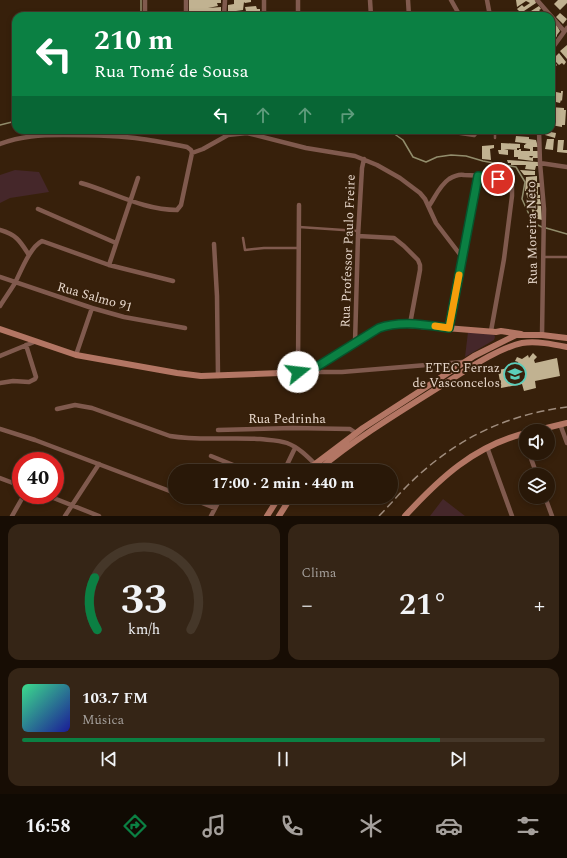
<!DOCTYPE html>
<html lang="pt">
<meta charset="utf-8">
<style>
:root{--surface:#291808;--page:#352516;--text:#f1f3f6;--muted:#a5a09c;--line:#453729;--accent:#0b8043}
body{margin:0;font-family:Spectral,serif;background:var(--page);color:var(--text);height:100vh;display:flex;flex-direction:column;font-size:15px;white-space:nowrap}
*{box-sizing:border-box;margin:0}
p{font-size:13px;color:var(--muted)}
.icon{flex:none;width:22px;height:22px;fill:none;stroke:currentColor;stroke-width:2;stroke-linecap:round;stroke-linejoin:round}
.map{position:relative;height:516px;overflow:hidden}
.drawer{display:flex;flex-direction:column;gap:8px;padding:8px;background:#170d04;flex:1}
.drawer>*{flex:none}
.banner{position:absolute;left:12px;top:12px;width:543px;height:122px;border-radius:12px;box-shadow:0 2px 6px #0003,0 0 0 1px var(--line);background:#0b8043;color:#fff;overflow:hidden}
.tools{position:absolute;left:519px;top:424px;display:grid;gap:8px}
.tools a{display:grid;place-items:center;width:36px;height:36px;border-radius:50%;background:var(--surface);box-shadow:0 2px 6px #0003,0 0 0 1px var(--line);font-size:20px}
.speed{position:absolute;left:12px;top:452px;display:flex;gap:8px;font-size:20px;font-weight:700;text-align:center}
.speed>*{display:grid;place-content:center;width:52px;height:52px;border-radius:50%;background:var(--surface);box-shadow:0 2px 6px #0003,0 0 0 1px var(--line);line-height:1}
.speed .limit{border:6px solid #d22;background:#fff;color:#111}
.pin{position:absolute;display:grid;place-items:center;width:34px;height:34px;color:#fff;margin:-17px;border:2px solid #fff;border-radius:50%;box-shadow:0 1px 4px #0007}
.me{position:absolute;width:44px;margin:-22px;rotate:74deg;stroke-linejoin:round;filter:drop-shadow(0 0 3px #0008)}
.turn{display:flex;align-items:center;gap:14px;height:84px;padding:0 16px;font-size:18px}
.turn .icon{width:52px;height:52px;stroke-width:2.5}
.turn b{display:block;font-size:28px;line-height:34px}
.lanes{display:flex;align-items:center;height:38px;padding:0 16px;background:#0003;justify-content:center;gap:20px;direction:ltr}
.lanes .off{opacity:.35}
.big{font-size:30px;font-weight:700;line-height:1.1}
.drawer .widget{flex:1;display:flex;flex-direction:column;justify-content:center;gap:6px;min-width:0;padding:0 14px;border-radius:12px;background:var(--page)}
.drawer .dial{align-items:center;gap:0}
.dial svg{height:104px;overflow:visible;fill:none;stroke:var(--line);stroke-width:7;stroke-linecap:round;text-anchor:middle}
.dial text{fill:var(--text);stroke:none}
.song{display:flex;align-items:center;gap:12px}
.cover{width:48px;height:48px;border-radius:6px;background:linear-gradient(135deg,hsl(150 70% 55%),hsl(240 70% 35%))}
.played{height:4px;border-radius:2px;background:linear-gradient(90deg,var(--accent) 80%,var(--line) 80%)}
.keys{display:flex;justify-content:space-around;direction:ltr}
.heat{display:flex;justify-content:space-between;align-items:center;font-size:22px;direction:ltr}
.drawer .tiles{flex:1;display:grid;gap:8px;grid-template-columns:1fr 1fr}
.widget:last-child{grid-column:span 2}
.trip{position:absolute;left:168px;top:464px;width:230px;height:40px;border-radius:20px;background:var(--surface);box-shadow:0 2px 6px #0003,0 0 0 1px var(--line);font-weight:700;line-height:40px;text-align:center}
.menu{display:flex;height:64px;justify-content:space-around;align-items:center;background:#100a03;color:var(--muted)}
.menu .icon{width:28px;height:28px}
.menu .on{color:var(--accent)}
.menu b{font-size:18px;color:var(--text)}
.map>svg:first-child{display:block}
</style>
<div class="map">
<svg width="567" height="516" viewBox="0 0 567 516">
<rect width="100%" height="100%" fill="#37200b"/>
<path fill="#45272a" d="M15,170L39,172L49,192L10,198L0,203V175Z
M468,332L494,334L495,337L494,340L465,357Z
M443,499L465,516H430Z"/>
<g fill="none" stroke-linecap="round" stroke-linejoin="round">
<path stroke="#928d6c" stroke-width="1.5" d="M141,0V16
M0,125L16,121
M340,130L347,132L393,133L403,140L413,157L426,162L437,157L451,155L466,156L483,161L516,167L525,182L522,199L533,223L542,227
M546,228L567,234"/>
</g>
<path fill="#c1b291" d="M189,0H221V3H217L218,6L208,8L221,7V15L189,16Z
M234,0H251V2L245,3L244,2L243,10L236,11H241V14L228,16V5L234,4Z
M516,0H535L536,3L521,13L517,9L522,5L524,7L530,3L526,1L517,7Z
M558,0H567V3L560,10L554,4Z
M256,6L257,9H260V13L244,14V11H246L245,7Z
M539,6L541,9L539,10L541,12L539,16H535L533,14L532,15L534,16H523Z
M560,13L567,19L563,24L556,17Z
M551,18L554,22L552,23L554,26L556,24L560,31L557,35V36L555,39L552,37L551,38V30L553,32L554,31L551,28Z
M567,45V59L560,51Z
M559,53L566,62L564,65L562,63L559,65L556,62L555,63L557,65L554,68L551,65V61Z
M561,91H563L562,101L561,100L560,103L556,102V103H551V96H556V92L561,93Z
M551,107L564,108V110H566L565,125H562V127L551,125Z
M545,131L556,133L555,138L545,135Z
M516,136L529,137V139L536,140L538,147H533V151H538V158H532L533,156H530L529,157L533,158V161L518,159V157H514V150H519V149H521V151H530V149L524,148V145H525L526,143L532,144L515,142Z
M547,139H554L553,150L545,149Z
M558,140H564L563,150H567V153L557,152Z
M501,143L520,144V148H517V150L504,149L508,150V155L499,154L498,150H501Z
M494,145V148L490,149L491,160L482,159V146Z
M507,160L538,162V166H536L535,170L525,169L526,165H532H511V163H508Z
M520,170L535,171V175H524Z
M537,176V182L528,183H540V187H538V195H540V198L528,199L526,193L528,192V196H532V190L525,191L526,177Z
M540,199L541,204L530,205L528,200Z
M534,205L541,206L542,220L534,218L531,207H534Z
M533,353L537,357L534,360L535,363L557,358L560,376L535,381L536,388L524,391L522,384L501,388L498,370L519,366L518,362L515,361L517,357L522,359L528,355L529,358Z"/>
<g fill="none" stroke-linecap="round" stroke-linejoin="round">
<path stroke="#805a4e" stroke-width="2.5" d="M495,130V138
M299,227L358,231
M243,238L245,250L264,248H298
M544,257H567"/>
<path stroke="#805a4e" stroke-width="4.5" d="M298,0V16
M370,0L371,16
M408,0L409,16
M451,0L460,16
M487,0L490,16
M537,0L551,16
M145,16V0
M186,16V0
M224,16L225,0
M264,16V0
M551,16L564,31
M551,50L567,28
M441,130L474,135L478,130
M539,130L540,163L544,209L542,335
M0,144C21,136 41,135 63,135C89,135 116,135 142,139C157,141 172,144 187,147L191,150L192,153
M192,153L203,149L228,135L247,133L306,148L355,156L377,165L400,178L420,193L425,199L436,223L462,257
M540,163L567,167
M81,183C113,192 143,210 177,210L181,205L192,153
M429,206C435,197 440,185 449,179C454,176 459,174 464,175C474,175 507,178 512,185V196L504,259L491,331
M38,209L116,243
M0,230C17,235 20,241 29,255
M358,236L394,238L404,246L418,260L420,265V270L410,324
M214,244L217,296L218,376
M109,265L138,178
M0,277L92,308L124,317L185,328
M0,306C5,298 10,291 15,283C21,271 30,247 42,241L109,265L173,281
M449,328L478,176
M355,343L358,236L362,168L364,159
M76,355L92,308
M0,356L34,342
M298,372L299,205
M307,372H342L463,362
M0,383L13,381L29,382L35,379L36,377L26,345
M57,409L75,405L92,408L170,436C199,441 230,437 260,439C269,440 279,440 287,443C298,447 307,456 315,464
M560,424L567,443
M0,429L35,440L175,493
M218,430L293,428L350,429L356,433
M523,434L526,444
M487,447L512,516
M529,453L537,475
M211,456L248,471
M284,471L295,448
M0,478L21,486
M46,495L99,516
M187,497L215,508
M545,497L552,516
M12,516L24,495
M65,516L99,464
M211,516L221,497"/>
<path stroke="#b37664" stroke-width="6" d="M0,329L76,355L177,373L201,376L307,372L311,369L319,366L379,328L395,324L496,332L501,331L521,334
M534,431L567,423
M306,471L363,428L474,356L516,335H542L567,338
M317,471C356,438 401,411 444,384C465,371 498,348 522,343C537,341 552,344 567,347
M267,516L279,497
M279,516L291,497
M405,516C440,478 474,446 526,433"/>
<path stroke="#9f8c7d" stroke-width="1.5" stroke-dasharray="8 4" stroke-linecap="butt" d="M379,516C389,506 398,495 408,485C454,440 504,415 567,407"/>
</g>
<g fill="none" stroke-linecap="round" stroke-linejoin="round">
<g stroke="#07532c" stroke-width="10">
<path id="route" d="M298,372H308L311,369L318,366L379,328C401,320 426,325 449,328L478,176L498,179"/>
</g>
<use href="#route" stroke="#0b8043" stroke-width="7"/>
<path stroke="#f59e0b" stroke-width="7" d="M435,326L449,328L459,275"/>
</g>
<defs>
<g id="university-ring" transform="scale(1.15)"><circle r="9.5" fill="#37200b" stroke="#5bcebb" stroke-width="1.5"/><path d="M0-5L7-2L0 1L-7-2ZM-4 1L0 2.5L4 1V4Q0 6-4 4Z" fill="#5bcebb"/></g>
</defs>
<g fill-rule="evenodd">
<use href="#university-ring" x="515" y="374"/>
</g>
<g text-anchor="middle" stroke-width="4" stroke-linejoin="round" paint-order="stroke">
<g font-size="13" fill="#e7d7cb" stroke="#37200b">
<text transform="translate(531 233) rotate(-91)" y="5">Rua Moreira Neto</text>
<text transform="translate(347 251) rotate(-88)" y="5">Rua Professor Paulo Freire</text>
<text transform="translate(95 296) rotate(16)" y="5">Rua Salmo 91</text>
<text x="287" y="423">Rua Pedrinha</text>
</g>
<g font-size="13" fill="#e7d7cb" stroke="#37200b" text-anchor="end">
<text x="500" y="372">ETEC Ferraz<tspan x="500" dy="15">de Vasconcelos</tspan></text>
</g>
</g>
</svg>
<div class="tools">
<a><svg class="icon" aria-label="sound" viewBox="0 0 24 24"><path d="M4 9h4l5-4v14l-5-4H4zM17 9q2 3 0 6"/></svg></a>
<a><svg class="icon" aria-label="layers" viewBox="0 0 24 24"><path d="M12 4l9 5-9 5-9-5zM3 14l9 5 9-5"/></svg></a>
</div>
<div class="speed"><div class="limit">40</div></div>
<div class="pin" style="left:498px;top:179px;background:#d93025"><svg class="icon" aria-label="arrive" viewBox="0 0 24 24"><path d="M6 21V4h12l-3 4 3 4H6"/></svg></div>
<svg class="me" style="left:298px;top:372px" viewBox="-20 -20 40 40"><circle r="19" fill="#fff"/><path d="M0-13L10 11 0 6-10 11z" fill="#0b8043"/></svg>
<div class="trip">17:00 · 2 min · 440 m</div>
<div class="banner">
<div class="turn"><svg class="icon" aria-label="left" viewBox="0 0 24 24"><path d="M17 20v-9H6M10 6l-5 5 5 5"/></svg><div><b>210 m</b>Rua Tomé de Sousa</div></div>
<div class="lanes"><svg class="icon" aria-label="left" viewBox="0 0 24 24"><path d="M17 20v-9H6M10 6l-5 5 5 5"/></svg><svg class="icon off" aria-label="ahead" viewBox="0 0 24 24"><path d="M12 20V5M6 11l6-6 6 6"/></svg><svg class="icon off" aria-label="ahead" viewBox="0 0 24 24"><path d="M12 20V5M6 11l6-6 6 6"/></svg><svg class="icon off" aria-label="right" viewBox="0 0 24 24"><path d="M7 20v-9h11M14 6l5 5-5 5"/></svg></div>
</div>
</div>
<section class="drawer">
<div class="tiles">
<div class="widget dial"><svg viewBox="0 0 100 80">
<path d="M14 69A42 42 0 1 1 86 69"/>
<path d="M14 69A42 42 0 0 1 12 29" stroke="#0b8043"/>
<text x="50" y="56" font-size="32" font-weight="700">33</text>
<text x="50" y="72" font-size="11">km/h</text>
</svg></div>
<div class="widget"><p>Clima</p>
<div class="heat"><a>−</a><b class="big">21°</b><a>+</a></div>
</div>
<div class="widget">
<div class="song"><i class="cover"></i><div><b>103.7 FM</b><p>Música</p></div></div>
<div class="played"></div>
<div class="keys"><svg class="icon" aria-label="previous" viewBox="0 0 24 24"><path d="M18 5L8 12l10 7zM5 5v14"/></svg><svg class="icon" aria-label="pause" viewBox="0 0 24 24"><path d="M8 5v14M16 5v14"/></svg><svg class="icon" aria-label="next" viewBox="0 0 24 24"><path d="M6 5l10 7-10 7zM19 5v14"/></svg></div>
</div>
</div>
</section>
<nav class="menu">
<b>16:58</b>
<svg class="icon on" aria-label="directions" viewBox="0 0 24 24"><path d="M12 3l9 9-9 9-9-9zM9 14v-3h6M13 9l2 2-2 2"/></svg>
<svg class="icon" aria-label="music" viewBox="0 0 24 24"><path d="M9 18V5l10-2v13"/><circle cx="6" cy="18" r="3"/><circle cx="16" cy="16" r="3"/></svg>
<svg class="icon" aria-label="phone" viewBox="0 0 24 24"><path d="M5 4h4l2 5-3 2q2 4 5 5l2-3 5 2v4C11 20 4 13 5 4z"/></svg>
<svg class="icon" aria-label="climate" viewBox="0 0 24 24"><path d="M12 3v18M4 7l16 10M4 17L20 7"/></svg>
<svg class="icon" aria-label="car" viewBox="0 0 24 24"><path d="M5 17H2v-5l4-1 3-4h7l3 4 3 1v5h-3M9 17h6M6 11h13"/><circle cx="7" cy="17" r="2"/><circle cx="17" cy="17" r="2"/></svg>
<svg class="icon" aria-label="filters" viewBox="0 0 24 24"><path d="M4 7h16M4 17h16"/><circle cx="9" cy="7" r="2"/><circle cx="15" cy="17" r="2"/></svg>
</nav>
